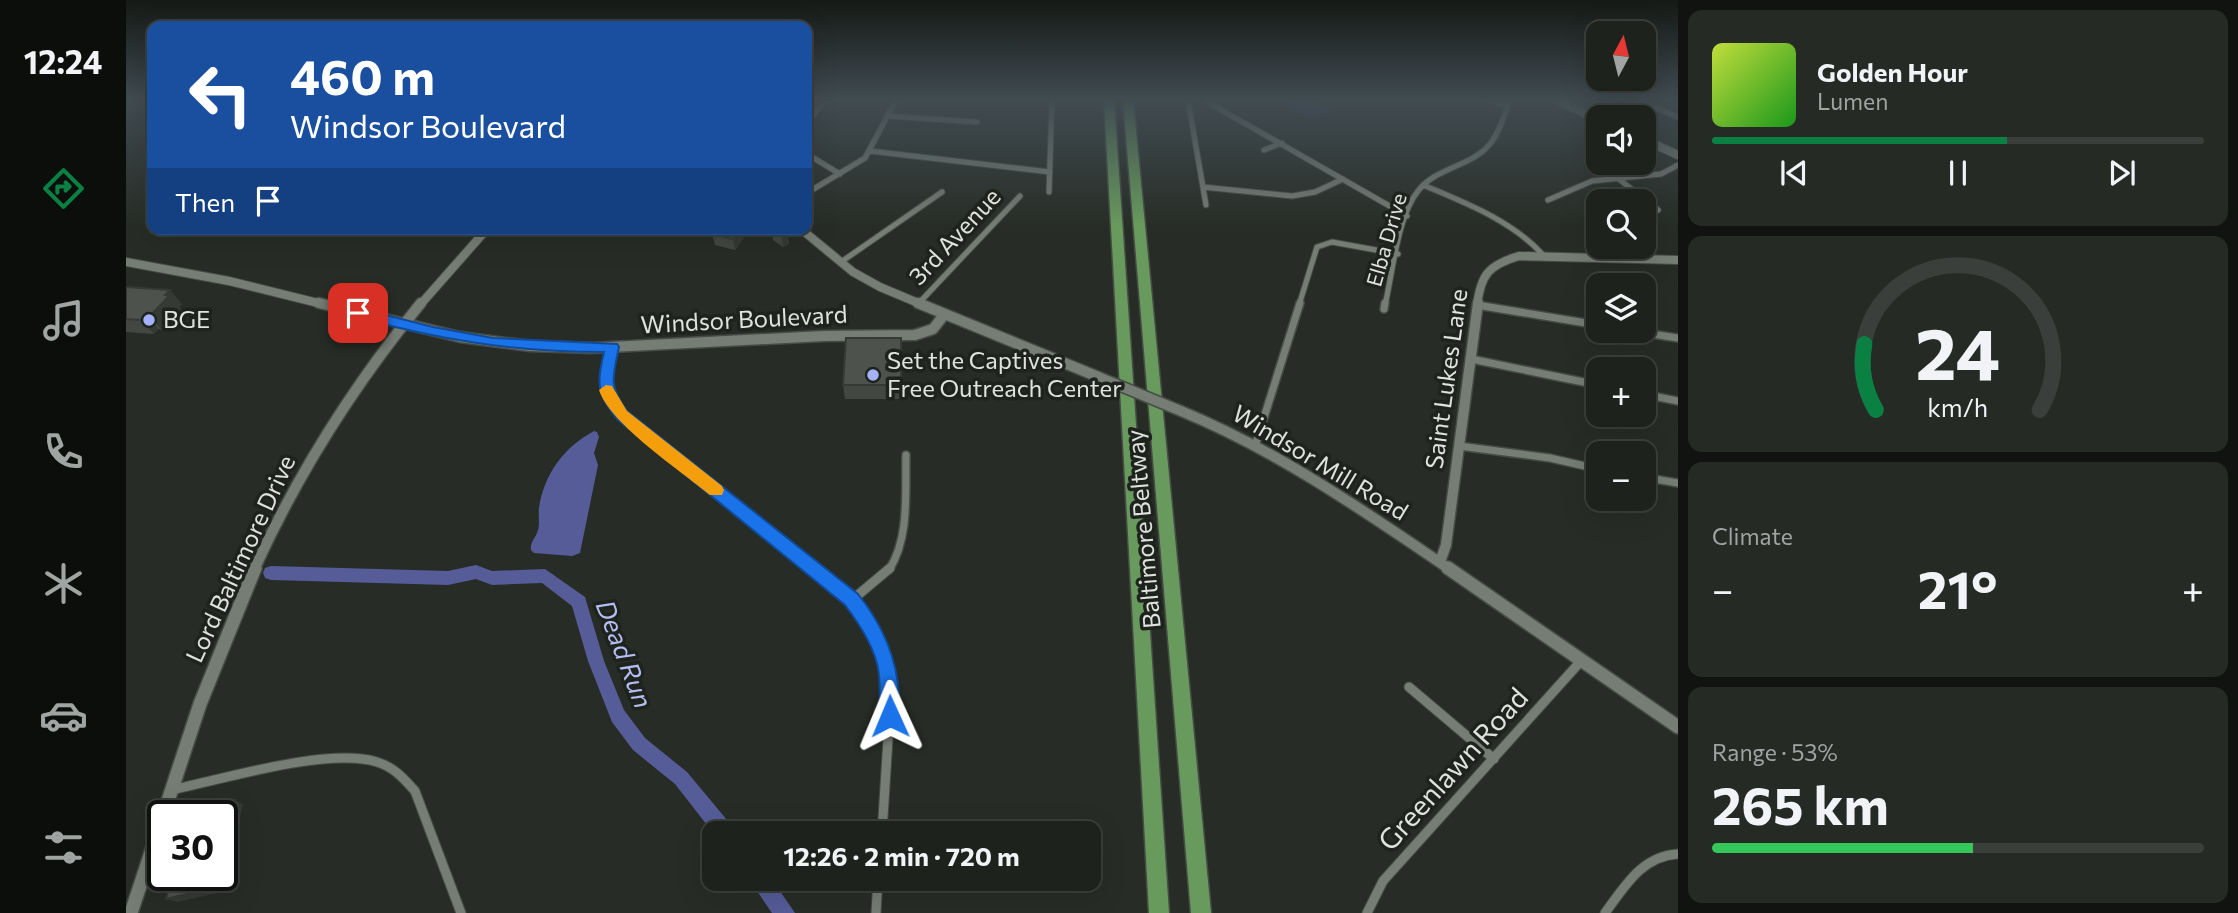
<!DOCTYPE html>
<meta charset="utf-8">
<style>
:root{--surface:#1d221c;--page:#252a25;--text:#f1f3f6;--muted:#a0a4a3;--line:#3b3f3b;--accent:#0b8043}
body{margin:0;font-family:Commissioner,sans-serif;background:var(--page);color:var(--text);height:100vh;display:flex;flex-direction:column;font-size:26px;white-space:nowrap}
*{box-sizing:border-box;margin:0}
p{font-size:23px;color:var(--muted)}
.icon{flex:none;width:38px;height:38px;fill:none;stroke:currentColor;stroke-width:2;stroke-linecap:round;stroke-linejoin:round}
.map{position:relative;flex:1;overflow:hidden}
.panel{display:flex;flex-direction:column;gap:10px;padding:10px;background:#10130f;width:560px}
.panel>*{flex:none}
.top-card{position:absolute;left:21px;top:21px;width:665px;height:214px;border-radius:14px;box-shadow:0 7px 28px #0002,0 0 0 2px var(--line);background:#1a4fa0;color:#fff;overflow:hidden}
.needle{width:46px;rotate:7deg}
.controls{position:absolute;left:1460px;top:21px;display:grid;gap:14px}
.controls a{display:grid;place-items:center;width:70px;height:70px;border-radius:14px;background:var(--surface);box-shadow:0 7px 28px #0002,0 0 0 2px var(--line);font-size:35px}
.speed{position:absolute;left:21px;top:800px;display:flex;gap:14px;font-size:35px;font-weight:700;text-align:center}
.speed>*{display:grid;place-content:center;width:91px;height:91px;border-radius:50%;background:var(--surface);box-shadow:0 7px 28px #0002,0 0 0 2px var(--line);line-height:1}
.speed .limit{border:4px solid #111;border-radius:10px;background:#fff;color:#111}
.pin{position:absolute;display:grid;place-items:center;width:60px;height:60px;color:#fff;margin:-30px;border-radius:14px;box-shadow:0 4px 10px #0006}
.me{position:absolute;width:77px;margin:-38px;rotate:359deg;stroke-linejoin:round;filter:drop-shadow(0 0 5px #0008)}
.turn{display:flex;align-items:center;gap:24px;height:147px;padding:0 28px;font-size:32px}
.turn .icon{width:91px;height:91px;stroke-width:2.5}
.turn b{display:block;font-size:49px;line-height:60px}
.then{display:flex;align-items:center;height:66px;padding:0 28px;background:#0003;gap:14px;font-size:26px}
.big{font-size:52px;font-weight:700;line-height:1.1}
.panel .tile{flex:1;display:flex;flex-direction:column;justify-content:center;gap:10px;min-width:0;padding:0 24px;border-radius:14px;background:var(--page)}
.panel .dial{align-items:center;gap:0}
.dial svg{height:182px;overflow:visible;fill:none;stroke:var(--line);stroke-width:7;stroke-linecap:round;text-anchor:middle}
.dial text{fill:var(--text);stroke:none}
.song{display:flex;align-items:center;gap:21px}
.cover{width:84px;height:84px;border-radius:10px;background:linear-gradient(135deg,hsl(70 70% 55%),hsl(120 70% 35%))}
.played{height:7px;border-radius:4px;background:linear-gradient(90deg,var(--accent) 60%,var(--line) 60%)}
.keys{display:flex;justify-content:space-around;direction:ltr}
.heat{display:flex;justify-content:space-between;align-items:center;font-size:38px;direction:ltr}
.charge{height:10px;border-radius:5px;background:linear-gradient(90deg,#34c759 53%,var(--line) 0)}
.trip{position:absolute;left:576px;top:821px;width:399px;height:70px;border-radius:14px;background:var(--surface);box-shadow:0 7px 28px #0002,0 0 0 2px var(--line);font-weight:700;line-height:70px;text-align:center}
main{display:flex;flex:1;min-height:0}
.tabs{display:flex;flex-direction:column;width:126px;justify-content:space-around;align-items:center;background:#0c0e0b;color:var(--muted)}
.tabs .icon{width:49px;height:49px}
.tabs .current{color:var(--accent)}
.tabs b{font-size:32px;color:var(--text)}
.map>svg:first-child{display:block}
</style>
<main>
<nav class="tabs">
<b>12:24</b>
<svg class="icon current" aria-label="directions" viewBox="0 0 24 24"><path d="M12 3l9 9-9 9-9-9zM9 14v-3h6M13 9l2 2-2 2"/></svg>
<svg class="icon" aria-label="music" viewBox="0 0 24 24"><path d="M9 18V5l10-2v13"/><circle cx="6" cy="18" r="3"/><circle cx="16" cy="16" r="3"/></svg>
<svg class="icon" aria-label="phone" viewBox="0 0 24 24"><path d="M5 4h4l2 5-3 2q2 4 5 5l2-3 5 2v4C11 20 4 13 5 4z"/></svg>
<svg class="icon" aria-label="climate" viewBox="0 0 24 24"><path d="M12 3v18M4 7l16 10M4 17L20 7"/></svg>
<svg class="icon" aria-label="car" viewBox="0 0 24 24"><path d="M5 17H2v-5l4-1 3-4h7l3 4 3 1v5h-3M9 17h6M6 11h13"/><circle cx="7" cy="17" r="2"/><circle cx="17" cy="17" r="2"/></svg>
<svg class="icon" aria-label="filters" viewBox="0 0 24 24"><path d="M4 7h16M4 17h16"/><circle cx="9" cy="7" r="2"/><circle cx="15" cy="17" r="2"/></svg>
</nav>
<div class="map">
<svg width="1552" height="913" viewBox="0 0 1552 913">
<rect width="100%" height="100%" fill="#272d26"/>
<path fill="#2f335b" d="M1172,100L1190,102L1205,113C1182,119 1180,118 1160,104Z"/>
<path fill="#555c98" d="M468,431L471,432L473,437L468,453L472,465L454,553L446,556L408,553L405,550C404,541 410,538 412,530C414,524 412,515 413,508C418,474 438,447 468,431Z"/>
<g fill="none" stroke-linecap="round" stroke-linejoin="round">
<path fill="#555c98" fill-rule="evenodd" d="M350,565L366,571L419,569L459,597L478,661L498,710L519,738L561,772L606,826L609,833L588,834L549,784L507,750L486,722L462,661L446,606L416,583L366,585L350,579L322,585L145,580L139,578L137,573L139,568L145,566L322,571Z
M622,878H645L669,913H646Z"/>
<g stroke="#464b45" stroke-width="7">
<path id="street-far2" d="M1062,100L1080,205
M1078,100L1281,216
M1361,100L1381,106
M1511,100L1552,117
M762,116L851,122
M681,123L699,100
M1138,150L1156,143
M744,151L924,172
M681,154L714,174
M1489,176L1532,210
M1297,185C1340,203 1387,221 1418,256
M1077,187L1166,196L1189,192L1217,179
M923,192L926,100
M681,193L739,158L770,100
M1422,200L1466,181L1535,174L1552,165
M715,262L816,192
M792,304L894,196
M1173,305L1191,247L1206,242L1272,254
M1259,305C1267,272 1271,217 1292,191C1310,167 1345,167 1364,144C1374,132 1378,115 1384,100"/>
</g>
<g stroke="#464b45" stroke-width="10">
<path id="street-far1" d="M1351,305L1472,325
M1258,309L1259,303
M1506,331L1552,338
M486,347C480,373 478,393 496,415L688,570
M1345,359L1472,385
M1517,394L1552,401
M1130,443L1174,303
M1333,446L1424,458L1472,469
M1517,477L1552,483
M763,570C784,537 779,493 780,455"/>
</g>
<g stroke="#464b45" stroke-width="11">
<path id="street" d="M686,568L726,600L747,632L760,666L765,692L756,833
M726,600L764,568
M1283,687L1368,759
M45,790C98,779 201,747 251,762C268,767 278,779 289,791L335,913
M750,913L752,878
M1241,913L1257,881L1455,661
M1479,913C1499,886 1516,856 1552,854"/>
</g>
<g stroke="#464b45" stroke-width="10">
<path id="secondary-far2" d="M1431,100L1472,119
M1517,139L1552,155
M675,229L727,272L754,287L797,305
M0,262L103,281L200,305
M294,305L361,229
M1351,305C1355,274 1363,265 1393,256L1552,260"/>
</g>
<g stroke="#464b45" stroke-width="13">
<path id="secondary-far1" d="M193,303L334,337L404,346L466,348L698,336L789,335L807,329L818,315
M792,303L975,378
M1055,411C1152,451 1238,511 1325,570
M1314,562L1320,545L1352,303
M128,570C172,473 228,385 295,303"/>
</g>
<g stroke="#464b45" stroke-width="16">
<path id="secondary" d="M1322,568L1552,727
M5,913L74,704L129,568"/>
</g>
<g stroke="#464b45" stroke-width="3">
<path id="highway" d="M978,100H988L1043,913H1023Z
M997,100H1007L1085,913H1065Z"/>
</g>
<use href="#street-far2" stroke="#767d75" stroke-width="5"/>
<use href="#street-far1" stroke="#767d75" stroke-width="7"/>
<use href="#street" stroke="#767d75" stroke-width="9"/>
<use href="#secondary-far2" stroke="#767d75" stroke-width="8"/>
<use href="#secondary-far1" stroke="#767d75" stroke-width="10"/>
<use href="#secondary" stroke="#767d75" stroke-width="13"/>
<use href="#highway" fill="#689a5e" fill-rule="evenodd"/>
<g stroke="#464b45" stroke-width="13" stroke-linecap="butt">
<path id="secondary-bridge" d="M975,378L1055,411"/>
</g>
<use href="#secondary-bridge" stroke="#767d75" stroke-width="10"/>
</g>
<path fill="#424741" d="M590,229H624L609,250L589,245L586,234Z
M646,229L661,230L663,244L657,247L647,240Z
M0,287L56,304L53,307L55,310L36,330L32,329L28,334L0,332Z
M775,338V399H719L717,385Z"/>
<path fill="#363a35" d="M614,229H624L609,250L607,239Z
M661,230L663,244L657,247L655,233Z
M44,290L56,304L53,307L55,310L36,330L24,316Z
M19,315L32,329L28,334L15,320Z
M109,800L117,804L96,892L51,902L40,899L89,875H96V848Z"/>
<path fill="#4d534c" stroke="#363a35" stroke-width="2" d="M590,229H614L607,239L586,234Z
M650,229H660L661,230L655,233Z
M0,287L44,290L39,295L43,296L24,316L19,315L15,320L0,319Z
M720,338H775V385H717Z
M109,800L96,848V816H64L66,809Z
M47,875H89L86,888L40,899Z"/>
<linearGradient id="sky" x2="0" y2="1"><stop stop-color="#151915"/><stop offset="0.44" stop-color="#414c52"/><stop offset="1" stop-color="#414c52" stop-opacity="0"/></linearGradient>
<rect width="1552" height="227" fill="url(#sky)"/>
<path fill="#1a73e8" stroke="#114b97" stroke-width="2" d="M232,308L307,327L367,338L491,344L493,347C487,376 482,386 501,411L732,594C756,624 771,657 773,696C774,705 775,714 771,723L764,726L757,723C751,708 755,690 753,674C750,649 734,625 719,605L491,419C470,392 471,384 478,352C388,352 313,340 227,316L225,313Z"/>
<path fill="#f59e0b" d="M480,385L486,386L501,411L596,486L598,490L596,495H584C555,471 484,424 473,390Z"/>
<g fill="#a6b1fc" stroke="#1e231d" stroke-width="2.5">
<circle cx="23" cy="320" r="7"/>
<circle cx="747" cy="375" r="7"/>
</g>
<g text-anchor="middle" stroke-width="7" stroke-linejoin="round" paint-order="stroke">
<g font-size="21" fill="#dfe3df" stroke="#1e231d">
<text transform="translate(1261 240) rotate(-74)" y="7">Elba Drive</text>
</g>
<g font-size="24" fill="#dfe3df" stroke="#1e231d">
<text transform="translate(829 237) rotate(-47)" y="8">3rd Avenue</text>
<text transform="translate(618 320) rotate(-3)" y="8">Windsor Boulevard</text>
<text transform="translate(1321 379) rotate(-82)" y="8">Saint Lukes Lane</text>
<text transform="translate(1194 463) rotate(31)" y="8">Windsor Mill Road</text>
<text transform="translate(1018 529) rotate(-95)" y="8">Baltimore Beltway</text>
<text transform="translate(115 559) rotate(-65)" y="8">Lord Baltimore Drive</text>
</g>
<g font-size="24" fill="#dfe3df" stroke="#1e231d" text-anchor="start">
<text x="37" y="328">BGE</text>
<text x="761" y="369">Set the Captives<tspan x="761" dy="28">Free Outreach Center</tspan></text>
</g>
<g font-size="26" font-style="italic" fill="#b5bef3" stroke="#1e231d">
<text transform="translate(498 654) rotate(69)" y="9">Dead Run</text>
</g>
<g font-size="28" fill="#dfe3df" stroke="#1e231d">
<text transform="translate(1327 769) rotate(-48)" y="10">Greenlawn Road</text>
</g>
</g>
</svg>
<div class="controls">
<a><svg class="needle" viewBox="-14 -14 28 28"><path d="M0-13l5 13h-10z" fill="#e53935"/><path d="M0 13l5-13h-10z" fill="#a0a4a3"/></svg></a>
<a><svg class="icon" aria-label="sound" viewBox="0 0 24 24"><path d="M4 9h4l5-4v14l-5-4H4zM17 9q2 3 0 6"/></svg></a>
<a><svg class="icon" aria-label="search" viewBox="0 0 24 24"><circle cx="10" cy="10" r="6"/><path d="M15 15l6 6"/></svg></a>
<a><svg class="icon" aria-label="layers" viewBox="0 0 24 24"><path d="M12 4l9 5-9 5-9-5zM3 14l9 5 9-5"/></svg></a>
<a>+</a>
<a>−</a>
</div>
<div class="speed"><div class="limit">30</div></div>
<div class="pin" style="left:232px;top:313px;background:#d93025"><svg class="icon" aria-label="arrive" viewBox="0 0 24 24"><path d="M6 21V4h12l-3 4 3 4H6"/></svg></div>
<svg class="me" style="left:764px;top:716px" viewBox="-20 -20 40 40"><path d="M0-17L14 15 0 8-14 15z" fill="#1a73e8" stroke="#fff" stroke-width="4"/></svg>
<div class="trip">12:26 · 2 min · 720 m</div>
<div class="top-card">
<div class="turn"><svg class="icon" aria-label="left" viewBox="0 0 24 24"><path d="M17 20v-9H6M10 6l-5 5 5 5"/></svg><div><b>460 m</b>Windsor Boulevard</div></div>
<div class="then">Then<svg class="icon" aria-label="arrive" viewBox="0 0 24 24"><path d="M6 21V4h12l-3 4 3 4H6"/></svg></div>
</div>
</div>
<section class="panel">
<div class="tile">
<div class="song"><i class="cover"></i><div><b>Golden Hour</b><p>Lumen</p></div></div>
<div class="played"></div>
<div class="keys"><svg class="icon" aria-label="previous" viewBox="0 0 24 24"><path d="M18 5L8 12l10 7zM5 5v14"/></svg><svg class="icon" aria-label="pause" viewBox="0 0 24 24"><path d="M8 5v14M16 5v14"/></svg><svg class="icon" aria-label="next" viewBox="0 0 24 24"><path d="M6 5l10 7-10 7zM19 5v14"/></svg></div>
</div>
<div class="tile dial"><svg viewBox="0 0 100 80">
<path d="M14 69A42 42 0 1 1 86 69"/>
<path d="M14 69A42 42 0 0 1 9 40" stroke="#0b8043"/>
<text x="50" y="56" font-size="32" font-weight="700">24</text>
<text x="50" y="72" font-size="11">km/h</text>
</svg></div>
<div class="tile"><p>Climate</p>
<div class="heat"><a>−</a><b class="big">21°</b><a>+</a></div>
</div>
<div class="tile"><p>Range · 53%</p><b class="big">265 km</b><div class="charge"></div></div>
</section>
</main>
